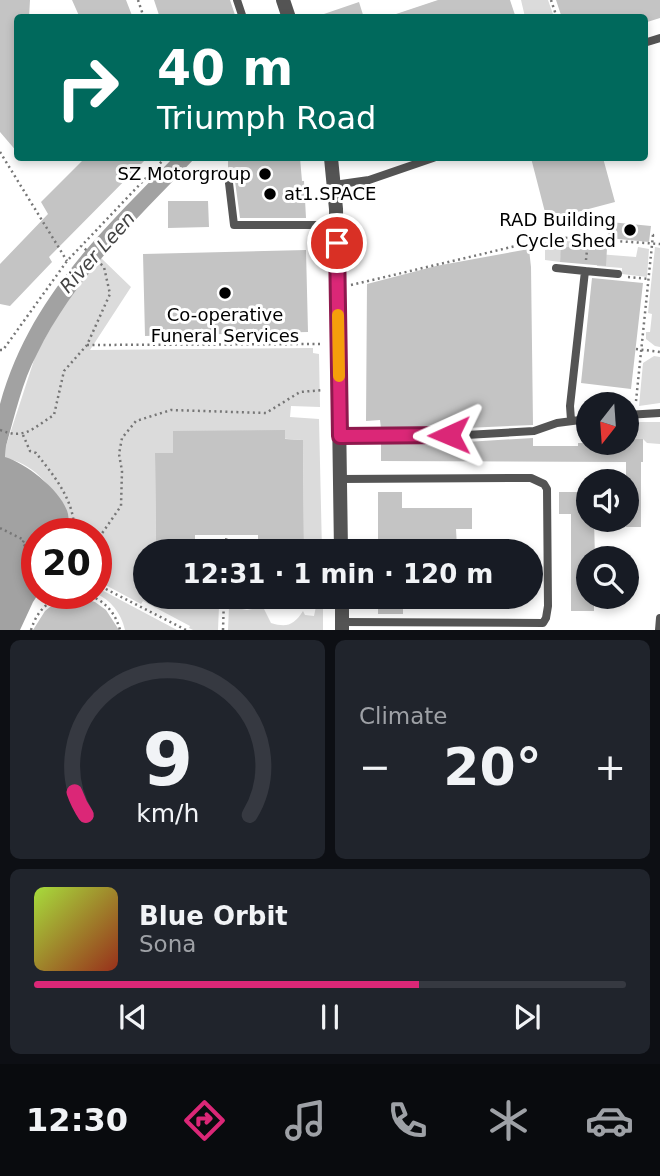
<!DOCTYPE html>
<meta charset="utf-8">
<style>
:root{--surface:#171b24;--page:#20242c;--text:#f1f3f6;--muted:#9ea1a6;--line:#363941;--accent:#db2777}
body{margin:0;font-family:"DejaVu Sans",sans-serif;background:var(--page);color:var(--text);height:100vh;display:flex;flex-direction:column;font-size:26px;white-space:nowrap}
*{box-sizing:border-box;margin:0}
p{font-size:23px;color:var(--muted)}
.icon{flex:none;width:38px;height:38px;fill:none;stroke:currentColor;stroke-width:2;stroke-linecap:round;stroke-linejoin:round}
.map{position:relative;height:630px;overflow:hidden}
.sheet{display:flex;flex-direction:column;gap:10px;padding:10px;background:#0d0f14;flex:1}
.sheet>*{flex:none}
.banner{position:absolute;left:14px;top:14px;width:634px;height:147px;border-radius:7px;box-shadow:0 4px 10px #0003;background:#00695c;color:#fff;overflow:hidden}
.needle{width:46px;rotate:197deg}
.tools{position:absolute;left:576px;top:392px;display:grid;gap:14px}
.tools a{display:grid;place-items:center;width:63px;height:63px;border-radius:50%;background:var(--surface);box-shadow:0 4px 10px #0003;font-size:35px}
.speed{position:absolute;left:21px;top:518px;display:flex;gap:14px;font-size:35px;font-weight:700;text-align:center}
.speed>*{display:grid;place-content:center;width:91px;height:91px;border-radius:50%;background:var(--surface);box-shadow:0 4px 10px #0003;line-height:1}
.speed .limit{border:10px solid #d22;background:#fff;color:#111}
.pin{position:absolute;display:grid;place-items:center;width:60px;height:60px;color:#fff;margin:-30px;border:4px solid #fff;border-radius:50%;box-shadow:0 2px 7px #0007}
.me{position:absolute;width:77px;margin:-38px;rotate:269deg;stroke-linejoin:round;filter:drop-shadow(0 0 5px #0008)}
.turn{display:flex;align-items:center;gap:24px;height:147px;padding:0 28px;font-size:32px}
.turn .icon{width:91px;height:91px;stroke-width:2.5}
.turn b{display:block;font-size:49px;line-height:60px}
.big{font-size:52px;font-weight:700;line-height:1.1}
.sheet .card{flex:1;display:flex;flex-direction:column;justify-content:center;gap:10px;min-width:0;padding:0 24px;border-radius:10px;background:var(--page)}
.sheet .dial{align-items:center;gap:0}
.dial svg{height:182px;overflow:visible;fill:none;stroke:var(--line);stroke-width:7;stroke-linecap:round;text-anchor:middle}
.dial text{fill:var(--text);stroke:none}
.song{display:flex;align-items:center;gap:21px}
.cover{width:84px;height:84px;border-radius:10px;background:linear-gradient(135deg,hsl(80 70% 55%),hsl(10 70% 35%))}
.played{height:7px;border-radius:4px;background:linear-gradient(90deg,var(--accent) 65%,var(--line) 65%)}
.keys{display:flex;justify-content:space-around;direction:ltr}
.heat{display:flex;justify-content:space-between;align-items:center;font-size:38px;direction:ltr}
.sheet .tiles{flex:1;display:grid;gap:10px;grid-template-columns:1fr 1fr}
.card:last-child{grid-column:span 2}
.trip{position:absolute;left:133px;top:539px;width:410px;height:70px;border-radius:35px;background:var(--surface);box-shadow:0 4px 10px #0003;font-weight:700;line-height:70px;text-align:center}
.dock{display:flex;height:112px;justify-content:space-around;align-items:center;background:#090b0e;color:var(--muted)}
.dock .icon{width:49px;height:49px}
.dock .current{color:var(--accent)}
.dock b{font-size:32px;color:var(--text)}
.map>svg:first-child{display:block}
</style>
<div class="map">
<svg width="660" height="630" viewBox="0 0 660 630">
<rect width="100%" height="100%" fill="#fff"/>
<path fill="#dbdbdb" d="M521,0H548L554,17H525Z
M554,240L578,242L577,248L562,246L560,262L545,260V242Z
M638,247L649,249L647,277L622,274V268L597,266L598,254L636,257Z
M655,247L660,248V347L655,346L646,339V332H650L652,314L648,313Z
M101,258L131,287L90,350L313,348V353L319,354L320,407L291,406L290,417L319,419L322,551H317L311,540H304L303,440L173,431V453L155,454L156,551H145V597H204L219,606L218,630H193L189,628L190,626L143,601L141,604L96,580V534H69C65,500 39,464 5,458L6,446L36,354L63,306Z
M654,356L660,357V403L639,406L643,363Z
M637,422H660V444L647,443L643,439H627L626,427L637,425Z
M96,587L177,630H125C121,613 111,600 95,593Z
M318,597H323V630H228L229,607L239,602L242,609L247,610L263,607L271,623C287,628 294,625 303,611L305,615L314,616Z"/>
<path fill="#a2a2a2" d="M173,158H195C137,219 74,278 37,354C22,382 15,415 6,446L5,457C26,463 63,492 68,514C69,520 69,526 69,531V534H37V593H39L33,602L20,630H0V404C29,299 100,233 173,158Z"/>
<path fill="#c4c4c4" d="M0,0H30L29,18H18V153L0,132Z
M72,0H126L133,18H80Z
M154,0H230L236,18H160Z
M438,0H510L516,18H393V15Z
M556,0H660V18L644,23V18H562Z
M359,2L364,18H321V15Z
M85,158H147L49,257L52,262L10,306L0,304V264L48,214L41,202Z
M228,158H300L302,181H304L306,218H240L235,181L228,177Z
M531,158H603L615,202L547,220Z
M168,201H208L209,227L168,228Z
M610,222L651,226L649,242L608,238Z
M561,246L595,250L596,247L607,248L606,266L560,262Z
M529,249L531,267L533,425L466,428L381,429L380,420L366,421L367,284L436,266Z
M306,250L308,332L145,336L143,254Z
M592,278L643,283L631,389L581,383Z
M285,430V439L303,440L304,551H258V535H195V551H156L155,453H173V431Z
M533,438V446H578V443H626V439H643V462H641V527H626V462L381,461V442H466Z
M378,492H402V508H472V529H456L457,547H433V551H378Z
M559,492H588V520H594L595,558H588V597H594V611H571V514H559Z
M378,597H403V614H378Z
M68,598H82L95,602L106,610L119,630H33L45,611L55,603Z"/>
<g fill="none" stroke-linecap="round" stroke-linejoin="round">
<path stroke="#767676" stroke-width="2.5" stroke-dasharray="2 3.5" stroke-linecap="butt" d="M138,0L144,18
M551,0L557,18
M0,152L67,261
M586,260L588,240
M628,277L649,279
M351,285L554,237L660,244
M87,345L321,344
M636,349L660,352
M0,350H3L67,261L165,158
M636,401L653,235H650
M0,430C25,440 33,428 54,415L64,371L87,345L110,294L104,267L82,246
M23,435L30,451L36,453C55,477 76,502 74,534
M0,528L24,540L22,544L37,552
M96,542L121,506L122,471L119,454L122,438L136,421L171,410L266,413L300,392L323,390
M224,551L227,535
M96,584L186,630
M31,630C45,582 107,581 120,630
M223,630L224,597"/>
<path stroke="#545454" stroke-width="8" d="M237,0L243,18
M644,43L660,38
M229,183L234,225H336
M334,185L369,180L433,158
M556,268L585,271L570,406L571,420
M585,271L618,274
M626,415L660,413
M340,436L466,435L534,431L557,423L588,419
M340,479L531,478L544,484L547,489L548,606L546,618L543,623L342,622
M659,630L660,618"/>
<path stroke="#545454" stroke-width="14" d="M283,0L289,18
M331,158L336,209L341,551
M342,597V630"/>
</g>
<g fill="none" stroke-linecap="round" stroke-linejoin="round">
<g stroke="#8e194d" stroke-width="18">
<path id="route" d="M337,243L340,436L449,435"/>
</g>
<use href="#route" stroke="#db2777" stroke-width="12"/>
<path stroke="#f59e0b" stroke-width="12" d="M338,315L339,376"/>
</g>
<g fill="#000" stroke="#fff" stroke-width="2.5">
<circle cx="265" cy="174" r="7"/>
<circle cx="270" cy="194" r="7"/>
<circle cx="630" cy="230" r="7"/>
<circle cx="225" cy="293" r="7"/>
</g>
<g text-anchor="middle" stroke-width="6" stroke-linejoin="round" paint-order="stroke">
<g font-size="18" fill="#000" stroke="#fff" text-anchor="end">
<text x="251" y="180">SZ Motorgroup</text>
<text x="284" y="200" text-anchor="start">at1.SPACE</text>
<text x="616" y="226">RAD Building<tspan x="616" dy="21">Cycle Shed</tspan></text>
<text x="225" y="321" text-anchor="middle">Co-operative<tspan x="225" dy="21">Funeral Services</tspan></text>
</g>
<g font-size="19" font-style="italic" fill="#434343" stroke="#fff">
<text transform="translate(97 252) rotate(-48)" y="7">River Leen</text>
</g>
</g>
</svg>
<div class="tools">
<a><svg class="needle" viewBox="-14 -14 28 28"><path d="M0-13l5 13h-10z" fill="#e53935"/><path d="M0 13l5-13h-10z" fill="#9ea1a6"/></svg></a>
<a><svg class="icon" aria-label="sound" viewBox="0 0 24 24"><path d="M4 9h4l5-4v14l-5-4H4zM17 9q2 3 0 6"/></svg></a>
<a><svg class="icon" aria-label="search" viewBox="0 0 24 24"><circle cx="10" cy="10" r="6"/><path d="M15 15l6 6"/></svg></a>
</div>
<div class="speed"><div class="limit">20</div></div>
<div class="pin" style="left:337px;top:243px;background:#d93025"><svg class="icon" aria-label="arrive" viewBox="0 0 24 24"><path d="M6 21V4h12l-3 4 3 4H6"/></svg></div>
<svg class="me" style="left:449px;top:435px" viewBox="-20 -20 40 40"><path d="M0-17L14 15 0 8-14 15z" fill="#db2777" stroke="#fff" stroke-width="4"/></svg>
<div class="trip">12:31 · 1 min · 120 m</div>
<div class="banner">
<div class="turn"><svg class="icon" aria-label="right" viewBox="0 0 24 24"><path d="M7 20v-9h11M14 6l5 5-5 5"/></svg><div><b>40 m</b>Triumph Road</div></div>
</div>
</div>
<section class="sheet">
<div class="tiles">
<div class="card dial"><svg viewBox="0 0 100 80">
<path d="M14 69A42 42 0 1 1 86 69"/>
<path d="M14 69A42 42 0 0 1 9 59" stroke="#db2777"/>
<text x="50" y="56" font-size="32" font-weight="700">9</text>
<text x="50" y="72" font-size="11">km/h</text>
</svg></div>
<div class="card"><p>Climate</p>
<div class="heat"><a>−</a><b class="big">20°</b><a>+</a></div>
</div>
<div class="card">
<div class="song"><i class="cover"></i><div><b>Blue Orbit</b><p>Sona</p></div></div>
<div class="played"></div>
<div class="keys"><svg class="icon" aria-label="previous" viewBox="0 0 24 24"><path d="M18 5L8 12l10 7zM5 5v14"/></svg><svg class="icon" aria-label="pause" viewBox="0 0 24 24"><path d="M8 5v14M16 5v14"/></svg><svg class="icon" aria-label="next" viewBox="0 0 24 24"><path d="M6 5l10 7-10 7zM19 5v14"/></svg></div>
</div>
</div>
</section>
<nav class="dock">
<b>12:30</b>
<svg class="icon current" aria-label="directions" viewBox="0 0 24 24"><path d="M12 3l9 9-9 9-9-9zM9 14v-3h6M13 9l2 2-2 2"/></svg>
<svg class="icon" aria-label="music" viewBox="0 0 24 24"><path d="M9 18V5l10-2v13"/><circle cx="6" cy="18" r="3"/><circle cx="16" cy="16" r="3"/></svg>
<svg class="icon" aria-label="phone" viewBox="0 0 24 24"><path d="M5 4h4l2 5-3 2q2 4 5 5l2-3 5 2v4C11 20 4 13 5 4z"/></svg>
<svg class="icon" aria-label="climate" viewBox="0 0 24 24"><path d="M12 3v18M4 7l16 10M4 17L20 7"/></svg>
<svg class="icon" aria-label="car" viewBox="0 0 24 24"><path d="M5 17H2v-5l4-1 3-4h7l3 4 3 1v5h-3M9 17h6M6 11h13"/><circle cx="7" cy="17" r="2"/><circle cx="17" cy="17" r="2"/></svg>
</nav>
